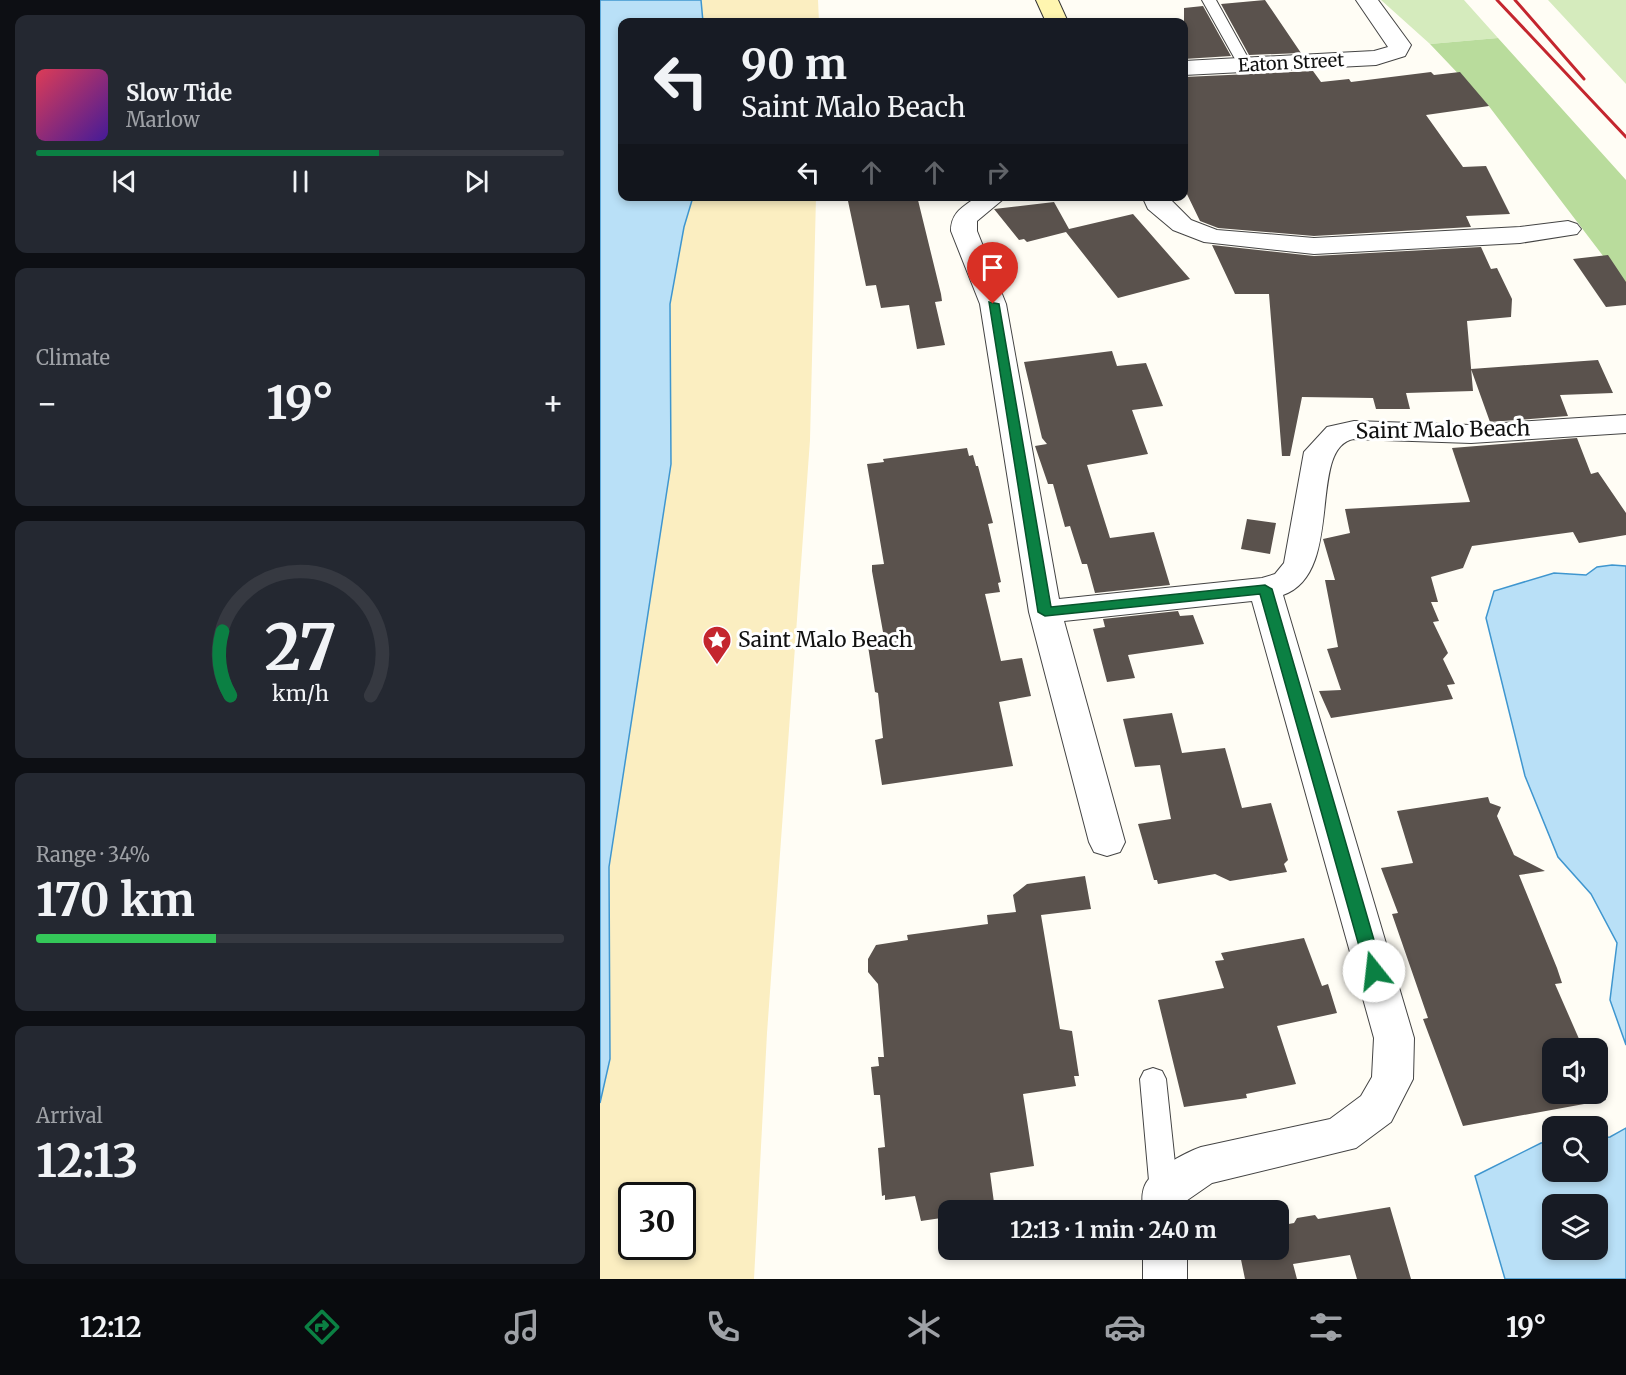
<!DOCTYPE html>
<meta charset="utf-8">
<style>
:root{--surface:#171b24;--page:#242831;--text:#f1f3f6;--muted:#9ea1a6;--line:#363941;--accent:#0b8043}
body{margin:0;font-family:Merriweather,serif;background:var(--page);color:var(--text);height:100vh;display:flex;flex-direction:column;font-size:22px;white-space:nowrap}
*{box-sizing:border-box;margin:0}
p{font-size:20px;color:var(--muted)}
.icon{flex:none;width:33px;height:33px;fill:none;stroke:currentColor;stroke-width:2;stroke-linecap:round;stroke-linejoin:round}
.map{position:relative;flex:1;overflow:hidden}
.side{display:flex;flex-direction:column;gap:15px;padding:15px;background:#0d0f14;width:600px}
.side>*{flex:none}
.hud{position:absolute;left:18px;top:18px;width:570px;height:183px;border-radius:12px;box-shadow:0 3px 9px #0003;background:#171b24;color:var(--text);overflow:hidden}
.controls{position:absolute;left:942px;top:1038px;display:grid;gap:12px}
.controls a{display:grid;place-items:center;width:66px;height:66px;border-radius:12px;background:var(--surface);box-shadow:0 3px 9px #0003;font-size:30px}
.speed{position:absolute;left:18px;top:1182px;display:flex;gap:12px;font-size:30px;font-weight:700;text-align:center}
.speed>*{display:grid;place-content:center;width:78px;height:78px;border-radius:50%;background:var(--surface);box-shadow:0 3px 9px #0003;line-height:1}
.speed .limit{border:3px solid #111;border-radius:9px;background:#fff;color:#111}
.pin{position:absolute;display:grid;place-items:center;width:51px;height:51px;color:#fff;margin:-62px -26px;border-radius:50% 50% 50% 0;rotate:-45deg;box-shadow:0 0 6px #0007}
.pin .icon{rotate:45deg}
.me{position:absolute;width:66px;margin:-33px;rotate:344deg;stroke-linejoin:round;filter:drop-shadow(0 0 4px #0008)}
.turn{display:flex;align-items:center;gap:21px;height:126px;padding:0 24px;font-size:27px}
.turn .icon{width:78px;height:78px;stroke-width:2.5}
.turn b{display:block;font-size:42px;line-height:51px}
.lanes{display:flex;align-items:center;height:57px;padding:0 24px;background:#0003;justify-content:center;gap:30px;direction:ltr}
.lanes .off{opacity:.35}
.big{font-size:45px;font-weight:700;line-height:1.1}
.side .tile{flex:1;display:flex;flex-direction:column;justify-content:center;gap:9px;min-width:0;padding:0 21px;border-radius:12px;background:var(--page)}
.side .dial{align-items:center;gap:0}
.dial svg{height:156px;overflow:visible;fill:none;stroke:var(--line);stroke-width:7;stroke-linecap:round;text-anchor:middle}
.dial text{fill:var(--text);stroke:none}
.song{display:flex;align-items:center;gap:18px}
.cover{width:72px;height:72px;border-radius:9px;background:linear-gradient(135deg,hsl(350 70% 55%),hsl(260 70% 35%))}
.played{height:6px;border-radius:3px;background:linear-gradient(90deg,var(--accent) 65%,var(--line) 65%)}
.keys{display:flex;justify-content:space-around;direction:ltr}
.heat{display:flex;justify-content:space-between;align-items:center;font-size:33px;direction:ltr}
.charge{height:9px;border-radius:4px;background:linear-gradient(90deg,#34c759 34%,var(--line) 0)}
.trip{position:absolute;left:338px;top:1200px;width:351px;height:60px;border-radius:12px;background:var(--surface);box-shadow:0 3px 9px #0003;font-weight:700;line-height:60px;text-align:center}
.dock{display:flex;height:96px;justify-content:space-around;align-items:center;background:#090b0e;color:var(--muted)}
.dock .icon{width:42px;height:42px}
.dock .selected{color:var(--accent)}
.dock b{font-size:27px;color:var(--text)}
main{display:flex;flex:1;min-height:0}
.map>svg:first-child{display:block}
</style>
<main>
<section class="side">
<div class="tile">
<div class="song"><i class="cover"></i><div><b>Slow Tide</b><p>Marlow</p></div></div>
<div class="played"></div>
<div class="keys"><svg class="icon" aria-label="previous" viewBox="0 0 24 24"><path d="M18 5L8 12l10 7zM5 5v14"/></svg><svg class="icon" aria-label="pause" viewBox="0 0 24 24"><path d="M8 5v14M16 5v14"/></svg><svg class="icon" aria-label="next" viewBox="0 0 24 24"><path d="M6 5l10 7-10 7zM19 5v14"/></svg></div>
</div>
<div class="tile"><p>Climate</p>
<div class="heat"><a>−</a><b class="big">19°</b><a>+</a></div>
</div>
<div class="tile dial"><svg viewBox="0 0 100 80">
<path d="M14 69A42 42 0 1 1 86 69"/>
<path d="M14 69A42 42 0 0 1 10 36" stroke="#0b8043"/>
<text x="50" y="56" font-size="32" font-weight="700">27</text>
<text x="50" y="72" font-size="11">km/h</text>
</svg></div>
<div class="tile"><p>Range · 34%</p><b class="big">170 km</b><div class="charge"></div></div>
<div class="tile"><p>Arrival</p><b class="big">12:13</b></div>
</section>
<div class="map">
<svg width="1026" height="1279" viewBox="0 0 1026 1279">
<rect width="100%" height="100%" fill="#fffdf5"/>
<path fill="#d5ebbd" d="M781,0H864L898,38L830,44Z
M948,0H1026V84Z"/>
<path fill="#b9dc9c" d="M898,38L1026,180V286L888,105L830,44Z"/>
<path fill="#fbeec1" fill-rule="evenodd" d="M101,0H218L219,22H103Z
M93,197H216L210,440L167,1033L154,1279H0V1103L10,1059L9,867L71,464L70,304L84,227ZM32,1196H82V1246H32Z"/>
<path fill="#b9e0f7" stroke="#3f96cf" stroke-width="1.5" fill-rule="evenodd" d="M0,0H101L103,22H22V196L93,197L84,227L70,304L71,464L9,867L10,1059L0,1103Z
M1012,565L1026,566V1045L1010,1000L1017,943L991,894L958,857L925,776L886,618L894,591L954,573L986,575L997,567Z
M1026,1128V1279H905L875,1176L941,1143L952,1142V1172H998V1138L1010,1137ZM952,1204H998V1250H952Z"/>
<path fill="#5a524d" d="M665,0L701,53L649,55L621,4Z
M603,6L631,56L584,59V8Z
M713,71L721,82L749,79L751,82L831,72L834,75L860,72L889,106L826,115L863,167L886,166L910,214L866,216L871,227L714,236L618,228L600,221L584,188V77Z
M297,196H317L341,294L342,301L335,302L345,345L317,349L309,305L281,308L276,285L266,286L248,201Z
M454,202L469,229L533,214L590,279L518,298L466,232L427,242L424,239L419,240L394,209Z
M612,245L714,256L881,247L891,269L897,268L912,299L911,317L867,321L873,391L806,393L810,409H776L773,398L702,397L690,456H682L669,294H635Z
M1008,255L1026,282V305L1006,307L973,259Z
M512,351L517,366L546,363L563,406L532,410L548,454L487,465L510,538L554,532L570,585L495,593L487,564H482L470,526L465,527L453,484H448L435,446L447,444L442,438L424,362Z
M998,360L1013,393L960,395L968,416L890,422L871,369Z
M977,438L991,474L998,472L1026,513V535L979,543L973,532L872,546L863,568L831,577L838,602H831L839,621L833,622L848,653L843,659L855,684L847,685L853,699L731,718L719,691L741,690L727,649L738,647L725,580H735L723,539L750,533L745,509L870,502L852,448Z
M367,448L369,456L373,455L376,466H378L393,523L388,524L401,582L398,583L400,592L385,594L401,661L422,658L431,696L399,702L413,766L282,785L275,740L283,738L278,693L275,692L268,646L285,643L272,571V565L284,564L267,464L284,462L283,459Z
M647,519L676,523L670,554L641,549Z
M578,611L580,616L593,615L604,644L528,655L535,678L507,682L493,629L505,627L503,619Z
M572,713L582,753L625,748L642,808L671,803L688,860L684,864L687,872L630,881L615,874L558,884L557,880H554L538,824L571,819L560,765L535,767L523,719Z
M888,797L890,803L901,807L897,816L914,855L945,871L919,875L957,968L962,983L955,984L983,1048H952V1094H998V1080L1006,1100L863,1126L823,1019L828,1018L792,914L798,913L781,868L813,863L797,811Z
M485,876L491,909L441,915L460,1029L472,1031L479,1076H474L476,1086L423,1094L434,1166L390,1173L395,1210H348V1217L321,1221L315,1196L285,1200V1195L282,1196L278,1148L285,1147L280,1095H274L271,1067L279,1066L278,1057H284L278,984L268,972V959L276,945L308,940L307,935L388,924L387,915L416,912L413,895L427,884Z
M704,938L722,986L728,984L737,1013L677,1026L696,1084L646,1094L647,1098L584,1107L558,1000L624,988L615,961L624,960L621,953Z
M790,1207L811,1279H757L750,1255L693,1264L697,1279H645L639,1250H678V1226L694,1223L697,1218L715,1215L718,1219Z"/>
<g fill="none" stroke-linecap="round" stroke-linejoin="round">
<g stroke="#444" stroke-width="2">
<path id="lane" d="M602,0H616L652,65L650,68H640Z
M553,1068L562,1071L566,1079L578,1192L574,1201L564,1204L554,1201L550,1192L540,1079L544,1071Z"/>
</g>
<g stroke="#444" stroke-width="2">
<path id="street" d="M756,0H778L811,45L805,56L776,65L584,75V61L774,51L788,47Z
M378,196H407L377,221V231L406,304L459,599L662,578L675,574L684,563L704,452L727,427L754,421L871,425L1026,415V433L871,443L754,439C706,447 746,573 683,595L814,1038L813,1079L791,1122L756,1148L612,1183L586,1201L585,1210H543C542,1200 541,1188 549,1179C558,1167 587,1152 601,1147L730,1119L761,1096L772,1077L774,1038L652,601L464,621L525,842L520,852L507,856L494,852L489,842L429,612L380,304L351,231C351,212 363,207 378,196Z
M542,196H567L591,220L617,230L714,238L920,227L968,221L977,224L981,229L977,234L920,243L714,254L604,242L573,230L548,209Z
M543,1250H587V1279H543Z"/>
</g>
<g stroke="#333" stroke-width="2">
<path id="secondary" d="M436,0H458L468,22H446Z"/>
</g>
<use href="#lane" fill="#fff" fill-rule="evenodd"/>
<use href="#street" fill="#fff" fill-rule="evenodd"/>
<use href="#secondary" fill="#fff6b0" fill-rule="evenodd"/>
<path stroke="#c4262e" stroke-width="3" d="M897,0L1026,137
M915,0L984,79"/>
</g>
<path fill="#0b8043" stroke="#07532c" stroke-width="1.5" d="M389,302L399,304L451,607L665,585L672,589L783,971L780,976H769L766,971L660,594L445,616L438,612Z"/>
<defs>
<g id="sight-pin" transform="scale(1.5)"><path d="M0 17L-7.5 6A9.5 9.5 0 1 1 7.5 6Z" fill="#c4262e" stroke="#fff"/><path d="M0-6L1.8-2.2L6-1.7L2.9 1.2L3.7 5.4L0 3.3L-3.7 5.4L-2.9 1.2L-6-1.7L-1.8-2.2Z" fill="#fff"/></g>
</defs>
<g fill-rule="evenodd">
<use href="#sight-pin" x="117" y="640"/>
</g>
<g text-anchor="middle" stroke-width="6" stroke-linejoin="round" paint-order="stroke">
<g font-size="18" fill="#111" stroke="#fff">
<text transform="translate(691 63) rotate(-3)" y="6">Eaton Street</text>
</g>
<g font-size="21" fill="#111" stroke="#fff">
<text transform="translate(843 430) rotate(-1)" y="7">Saint Malo Beach</text>
</g>
<g font-size="21" fill="#111" stroke="#fff" text-anchor="start">
<text x="138" y="647">Saint Malo Beach</text>
</g>
</g>
</svg>
<div class="controls">
<a><svg class="icon" aria-label="sound" viewBox="0 0 24 24"><path d="M4 9h4l5-4v14l-5-4H4zM17 9q2 3 0 6"/></svg></a>
<a><svg class="icon" aria-label="search" viewBox="0 0 24 24"><circle cx="10" cy="10" r="6"/><path d="M15 15l6 6"/></svg></a>
<a><svg class="icon" aria-label="layers" viewBox="0 0 24 24"><path d="M12 4l9 5-9 5-9-5zM3 14l9 5 9-5"/></svg></a>
</div>
<div class="speed"><div class="limit">30</div></div>
<div class="pin" style="left:393px;top:304px;background:#d93025"><svg class="icon" aria-label="arrive" viewBox="0 0 24 24"><path d="M6 21V4h12l-3 4 3 4H6"/></svg></div>
<svg class="me" style="left:774px;top:971px" viewBox="-20 -20 40 40"><circle r="19" fill="#fff"/><path d="M0-13L10 11 0 6-10 11z" fill="#0b8043"/></svg>
<div class="trip">12:13 · 1 min · 240 m</div>
<div class="hud">
<div class="turn"><svg class="icon" aria-label="left" viewBox="0 0 24 24"><path d="M17 20v-9H6M10 6l-5 5 5 5"/></svg><div><b>90 m</b>Saint Malo Beach</div></div>
<div class="lanes"><svg class="icon" aria-label="left" viewBox="0 0 24 24"><path d="M17 20v-9H6M10 6l-5 5 5 5"/></svg><svg class="icon off" aria-label="ahead" viewBox="0 0 24 24"><path d="M12 20V5M6 11l6-6 6 6"/></svg><svg class="icon off" aria-label="ahead" viewBox="0 0 24 24"><path d="M12 20V5M6 11l6-6 6 6"/></svg><svg class="icon off" aria-label="right" viewBox="0 0 24 24"><path d="M7 20v-9h11M14 6l5 5-5 5"/></svg></div>
</div>
</div>
</main>
<nav class="dock">
<b>12:12</b>
<svg class="icon selected" aria-label="directions" viewBox="0 0 24 24"><path d="M12 3l9 9-9 9-9-9zM9 14v-3h6M13 9l2 2-2 2"/></svg>
<svg class="icon" aria-label="music" viewBox="0 0 24 24"><path d="M9 18V5l10-2v13"/><circle cx="6" cy="18" r="3"/><circle cx="16" cy="16" r="3"/></svg>
<svg class="icon" aria-label="phone" viewBox="0 0 24 24"><path d="M5 4h4l2 5-3 2q2 4 5 5l2-3 5 2v4C11 20 4 13 5 4z"/></svg>
<svg class="icon" aria-label="climate" viewBox="0 0 24 24"><path d="M12 3v18M4 7l16 10M4 17L20 7"/></svg>
<svg class="icon" aria-label="car" viewBox="0 0 24 24"><path d="M5 17H2v-5l4-1 3-4h7l3 4 3 1v5h-3M9 17h6M6 11h13"/><circle cx="7" cy="17" r="2"/><circle cx="17" cy="17" r="2"/></svg>
<svg class="icon" aria-label="filters" viewBox="0 0 24 24"><path d="M4 7h16M4 17h16"/><circle cx="9" cy="7" r="2"/><circle cx="15" cy="17" r="2"/></svg>
<b>19°</b>
</nav>
